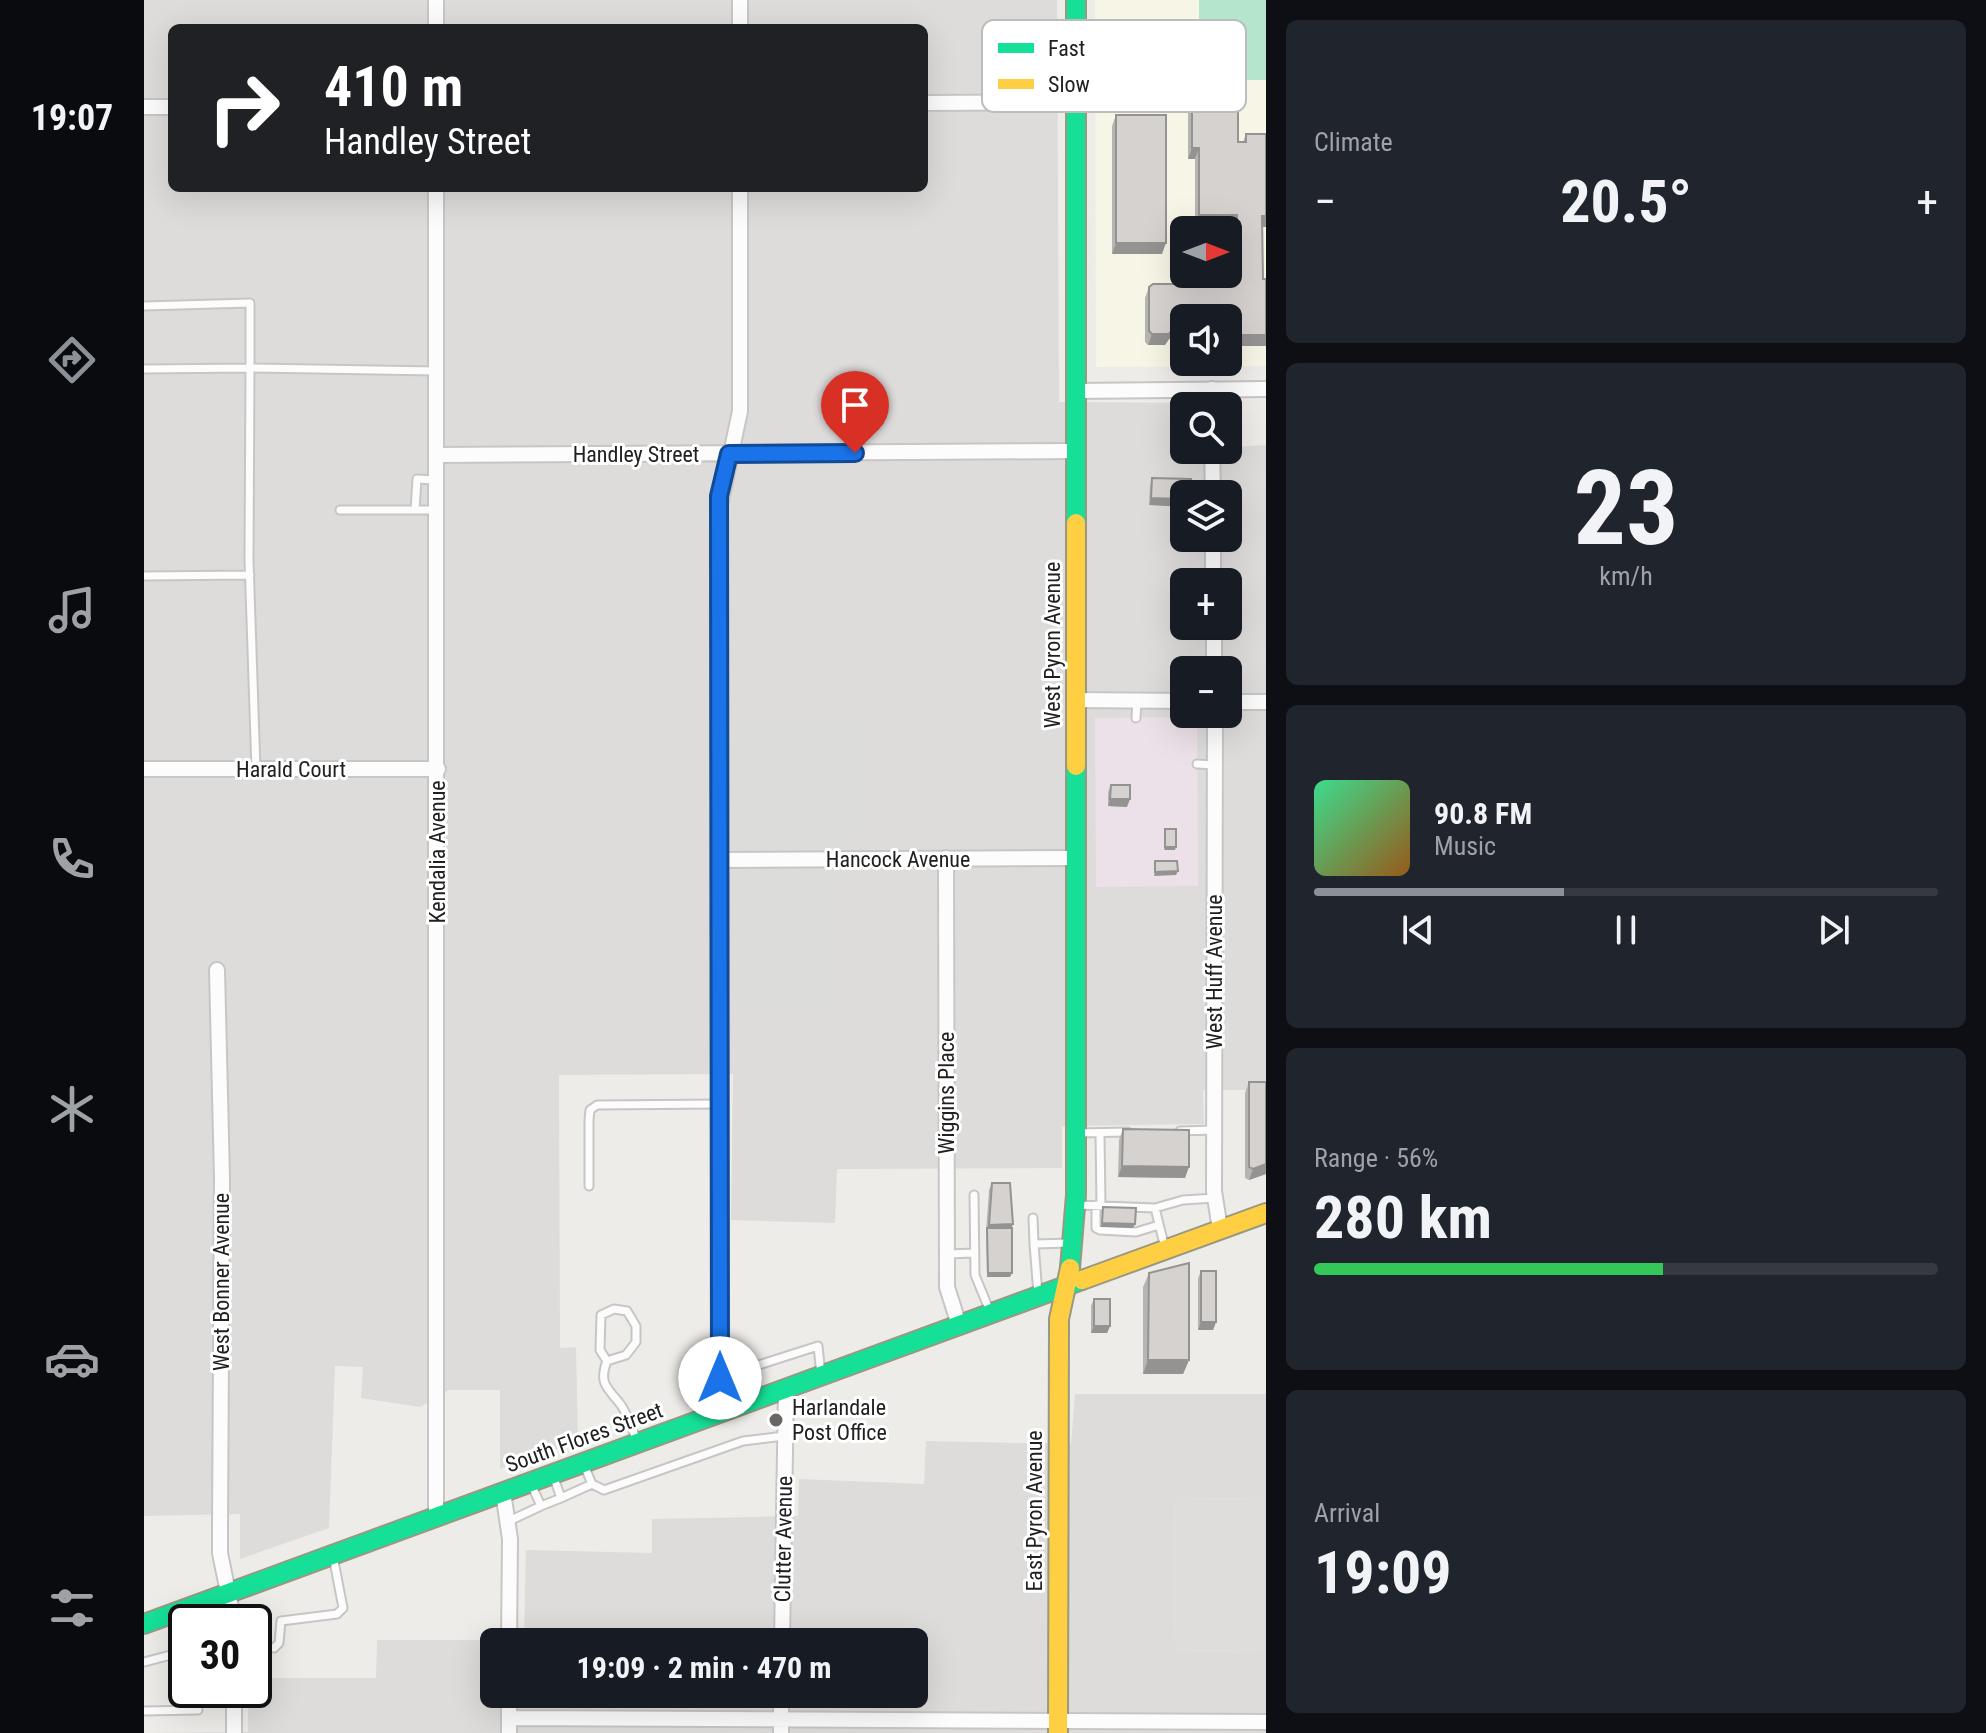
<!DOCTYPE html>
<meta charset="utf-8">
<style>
:root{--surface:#171b24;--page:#20242c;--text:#f1f3f6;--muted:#9ea1a6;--line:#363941;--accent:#8c9099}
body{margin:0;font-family:"Roboto Condensed",sans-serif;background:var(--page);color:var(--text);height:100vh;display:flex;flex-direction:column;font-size:30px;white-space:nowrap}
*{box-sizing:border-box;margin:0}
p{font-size:26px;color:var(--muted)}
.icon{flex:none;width:44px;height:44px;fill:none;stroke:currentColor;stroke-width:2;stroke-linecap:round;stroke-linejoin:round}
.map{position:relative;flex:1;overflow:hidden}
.sheet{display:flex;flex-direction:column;gap:20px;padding:20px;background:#0d0f14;width:720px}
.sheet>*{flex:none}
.top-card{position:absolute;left:24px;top:24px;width:760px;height:168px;border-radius:12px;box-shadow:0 8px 32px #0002;background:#202124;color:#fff;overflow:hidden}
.needle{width:52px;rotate:90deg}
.tools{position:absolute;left:1026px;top:216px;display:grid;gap:16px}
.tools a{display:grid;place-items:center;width:72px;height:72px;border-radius:12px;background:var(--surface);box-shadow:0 8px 32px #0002;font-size:40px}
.speed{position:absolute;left:24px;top:1604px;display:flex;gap:16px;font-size:40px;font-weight:700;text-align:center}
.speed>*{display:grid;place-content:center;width:104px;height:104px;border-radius:50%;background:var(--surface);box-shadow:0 8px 32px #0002;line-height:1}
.speed .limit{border:4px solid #111;border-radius:12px;background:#fff;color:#111}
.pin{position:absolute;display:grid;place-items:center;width:68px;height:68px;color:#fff;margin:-82px -34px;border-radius:50% 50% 50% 0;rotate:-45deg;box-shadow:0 0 8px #0007}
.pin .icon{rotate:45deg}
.me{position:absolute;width:88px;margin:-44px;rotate:0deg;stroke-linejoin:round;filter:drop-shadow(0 0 6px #0008)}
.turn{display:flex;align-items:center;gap:28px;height:168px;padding:0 24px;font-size:36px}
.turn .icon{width:104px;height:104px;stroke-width:2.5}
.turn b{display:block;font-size:56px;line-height:68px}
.big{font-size:60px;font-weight:700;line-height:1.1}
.sheet .tile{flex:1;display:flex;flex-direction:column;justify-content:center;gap:12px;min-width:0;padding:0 28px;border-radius:12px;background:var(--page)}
.sheet .dial{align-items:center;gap:0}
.dial b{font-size:104px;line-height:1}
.song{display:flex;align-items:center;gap:24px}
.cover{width:96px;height:96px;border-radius:12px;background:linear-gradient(135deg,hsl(150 70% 55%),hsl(30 70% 35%))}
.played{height:8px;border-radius:4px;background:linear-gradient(90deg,var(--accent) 40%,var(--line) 40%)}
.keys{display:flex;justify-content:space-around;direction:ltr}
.heat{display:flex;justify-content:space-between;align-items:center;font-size:44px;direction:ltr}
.charge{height:12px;border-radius:6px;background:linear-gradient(90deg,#34c759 56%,var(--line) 0)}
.trip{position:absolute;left:336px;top:1628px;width:448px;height:80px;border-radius:12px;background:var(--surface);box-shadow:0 8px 32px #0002;font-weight:700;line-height:80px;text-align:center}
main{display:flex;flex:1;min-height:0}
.dock{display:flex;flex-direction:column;width:144px;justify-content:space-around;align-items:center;background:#090b0e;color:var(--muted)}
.dock .icon{width:56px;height:56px}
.dock .selected{color:var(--accent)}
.dock b{font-size:36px;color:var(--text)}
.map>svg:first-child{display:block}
</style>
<main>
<nav class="dock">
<b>19:07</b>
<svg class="icon selected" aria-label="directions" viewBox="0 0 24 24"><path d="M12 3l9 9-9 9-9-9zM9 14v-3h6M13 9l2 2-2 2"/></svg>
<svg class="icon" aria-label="music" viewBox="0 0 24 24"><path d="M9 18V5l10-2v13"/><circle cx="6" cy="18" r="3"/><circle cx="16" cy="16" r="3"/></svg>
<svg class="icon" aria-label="phone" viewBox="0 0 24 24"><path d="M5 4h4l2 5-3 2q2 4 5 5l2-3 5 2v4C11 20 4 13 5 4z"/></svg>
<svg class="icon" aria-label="climate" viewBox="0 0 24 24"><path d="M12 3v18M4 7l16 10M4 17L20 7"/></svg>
<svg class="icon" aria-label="car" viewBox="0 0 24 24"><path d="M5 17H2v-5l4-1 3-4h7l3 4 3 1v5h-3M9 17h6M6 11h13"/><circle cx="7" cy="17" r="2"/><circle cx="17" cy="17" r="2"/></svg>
<svg class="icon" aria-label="filters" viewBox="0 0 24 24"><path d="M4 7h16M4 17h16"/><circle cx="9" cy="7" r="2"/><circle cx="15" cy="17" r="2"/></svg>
</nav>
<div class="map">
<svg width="1122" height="1733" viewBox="0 0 1122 1733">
<rect width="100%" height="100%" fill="#eeece9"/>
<path fill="#dddcda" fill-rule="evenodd" d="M0,0H913L915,402L1056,403V406H1040V450L1122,445V1090H1059L1060,1124L918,1126V1168L693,1169L691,1223L587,1220L589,1074L415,1075L416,1348L432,1347L434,1442L356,1469V1390H305L276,1407L217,1398L219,1367L191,1366L185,1528L96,1559V1514L0,1516ZM28,28H780V188H28ZM1040,494H1084V538H1040ZM1040,582H1084V626H1040ZM1040,670H1084V714H1040Z
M931,1394H1122V1498L1030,1499L1031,1652L1122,1651V1733H0L104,1732V1690H110V1678H232L233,1640H380L382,1550L508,1553V1519L654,1516L655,1479L780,1484L782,1441L927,1444ZM350,1642H770V1694H350Z"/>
<path fill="#ece1e8" d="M1053,717L1054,886L952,887L951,718Z"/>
<path fill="#f7f5e5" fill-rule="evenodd" d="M951,0H1122V366L952,367ZM1040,230H1084V274H1040ZM1040,318H1084V362H1040Z"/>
<path fill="#dcdcda" d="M588,716L714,717V841H693V1010L587,1009Z"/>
<path fill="#b3e6cc" d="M1055,0H1122V80H1055Z"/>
<path fill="#dedddc" d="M1122,1498V1651L1031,1652L1030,1499Z"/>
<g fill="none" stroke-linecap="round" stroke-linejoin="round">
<g stroke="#c7c6c5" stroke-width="11">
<path id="lane" d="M0,306L106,303V368L0,369
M196,510H292
M271,510L273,479L291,480
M0,576L106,575
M992,718L993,701
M1053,764L1071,765
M112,770L105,560L106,368L292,371
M1036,1131L1070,1130
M932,1133L984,1132
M956,1133L957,1205
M445,1186V1120L446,1110L453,1105L576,1104
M830,1195L831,1275L847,1314
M934,1205L1011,1208L1039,1200L1071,1198
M952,1205V1228L956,1230L992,1232L1015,1225
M1011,1208L1021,1248
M889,1218L890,1244
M803,1254L830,1253
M894,1294L890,1244L927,1243
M463,1361L456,1350L457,1315L470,1309L483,1311L492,1326V1342L482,1355L463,1361C454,1384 464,1388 477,1405C484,1415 488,1429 493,1441
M577,1377L674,1346L677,1375
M440,1465L448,1484L460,1490L599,1441L640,1436
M409,1475L417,1498L448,1484
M387,1484L397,1506L417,1498
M365,1521L397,1506
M52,1607L56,1622
M110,1647L130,1648L135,1643L137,1621L193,1614L199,1608L189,1556
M0,1662L42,1651
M0,1711L54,1710"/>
</g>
<g stroke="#c7c6c5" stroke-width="18">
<path id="street" d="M292,0V28
M596,0V28
M780,103L932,102
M0,107H28
M292,188V1516
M1068,389V406
M932,391L1122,389
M1068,450L1069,494
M292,455L932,451
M1069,538V582
M1070,626V670
M932,700L1040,701
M1084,702H1122
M1071,714L1070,1191L1076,1229
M0,769H294
M802,858L803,1287L815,1325
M576,860L932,858
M73,970L78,1178L76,1530V1553L90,1622
M576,1412L574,515L596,411V188
M359,1492L366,1539L365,1642
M638,1642L642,1387
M365,1718L1122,1722
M90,1733V1690
M365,1733V1694
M637,1733V1694"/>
</g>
<g stroke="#999880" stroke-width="22">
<path id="fast" d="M932,0V523
M926,1268L932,1195V766
M0,1624L938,1280"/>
</g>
<g stroke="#999880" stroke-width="22">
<path id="slow" d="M932,523V766
M938,1280L1122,1213
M914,1733L915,1319L926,1268"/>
</g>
<use href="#lane" stroke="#fcfcfc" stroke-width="7"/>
<use href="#street" stroke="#fcfcfc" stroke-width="14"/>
<use href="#fast" stroke="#16e098" stroke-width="18"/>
<use href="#slow" stroke="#ffcf43" stroke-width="18"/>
</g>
<path fill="#b7b5b3" d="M1048,94L1094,142H1099L1102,134L1122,227H1118L1119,279L1122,346H1084V318L1040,347H1033V339H1025L1021,345H1004L1001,342V298L1005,287L1051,284L1052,274H1084L1089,226H1051V159H1044V105Z
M972,115L1018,254H968V126Z
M1008,478L1047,479L1005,505L1006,486Z
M967,785L983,807L964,806V792Z
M1105,1082H1122V1174L1105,1180L1101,1178V1093Z
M979,1129L1041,1178L974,1177L975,1140Z
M848,1183L868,1228L866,1277H843L842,1232L845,1190Z
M1057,1271L1072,1322L1069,1330H1054V1278Z
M1005,1273L1045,1360L1039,1374H999V1287Z
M950,1299L966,1326L963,1333H947V1306Z"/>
<path fill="#959392" d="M1048,148H1055L1051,159H1044Z
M1055,215H1093L1089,226H1051Z
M1118,216H1122V227H1114Z
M972,243H1022L1018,254H968Z
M1029,328H1037L1033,339H1025L1021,345H1004L1008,334Z
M1084,335H1122V346H1084Z
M1037,336H1040V347H1033Z
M1007,498L1040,499V507L1005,505Z
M966,799H986L983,807L964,806Z
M1021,847H1032L1031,850H1020Z
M1034,871L1032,875L1010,876L1011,872Z
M1122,1164V1174L1105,1180L1109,1169Z
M978,1166L1045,1167L1041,1178L974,1177Z
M958,1223L991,1224L989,1228L956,1227Z
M869,1224L866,1232L843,1228L845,1225Z
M844,1273H868L866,1277H843Z
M1057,1322H1072L1069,1330H1054Z
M950,1326H966L963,1333H947Z
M1004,1360H1045L1039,1374H999Z"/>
<path fill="#d5d2d0" stroke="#959392" stroke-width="2" d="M1048,94H1094V142H1102V134H1122V216H1118L1119,279H1122V335H1084V318H1040V336H1037V328H1029L1025,334H1008L1005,331V287L1009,284H1055V274H1084V235H1093V215H1055V148H1048Z
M972,115H1022V243H972Z
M1008,478L1047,479L1046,494H1040V499L1007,498Z
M967,785H986V799H966Z
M1021,829H1032V847H1021Z
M1011,861H1033L1034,871L1011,872Z
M1105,1082H1122V1164L1109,1169L1105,1167Z
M979,1129L1045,1130V1167L978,1166Z
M848,1183H866L869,1224L845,1225Z
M959,1207L992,1208L991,1224L958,1223Z
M843,1228H868V1273H844Z
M1045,1263V1360H1004L1005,1273Z
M1057,1271H1072V1322H1057Z
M950,1299H966V1326H950Z"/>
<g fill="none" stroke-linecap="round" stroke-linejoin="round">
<g stroke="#114b97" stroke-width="20">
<path id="route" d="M576,1378L575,496L585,454L711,453"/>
</g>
<use href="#route" stroke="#1a73e8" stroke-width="14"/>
</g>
<circle fill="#686766" stroke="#fff" stroke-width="3" cx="632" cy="1420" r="8"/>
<g text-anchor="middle" stroke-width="6" stroke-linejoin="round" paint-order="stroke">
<g font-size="22" fill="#202020" stroke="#fff">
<text x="492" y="462">Handley Street</text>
<text transform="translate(908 645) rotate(-90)" y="8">West Pyron Avenue</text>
<text x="147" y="777">Harald Court</text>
<text transform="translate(293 852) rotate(-90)" y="8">Kendalia Avenue</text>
<text x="754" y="867">Hancock Avenue</text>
<text transform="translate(1070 972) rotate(-90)" y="8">West Huff Avenue</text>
<text transform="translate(802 1093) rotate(-90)" y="8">Wiggins Place</text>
<text transform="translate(77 1282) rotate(-90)" y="8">West Bonner Avenue</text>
<text transform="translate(440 1437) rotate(-20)" y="8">South Flores Street</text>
<text transform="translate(890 1511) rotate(-90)" y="8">East Pyron Avenue</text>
<text transform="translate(639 1539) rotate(-89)" y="8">Clutter Avenue</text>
</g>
<g font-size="22" fill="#202020" stroke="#fff" text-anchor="start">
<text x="648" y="1415">Harlandale<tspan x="648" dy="25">Post Office</tspan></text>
</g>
</g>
<rect x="838" y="20" width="264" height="92" rx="12" fill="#fff" stroke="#bcbcbc" stroke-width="2"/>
<rect x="854" y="43" width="36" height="10" fill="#16e098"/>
<rect x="854" y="79" width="36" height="10" fill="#ffcf43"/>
<g font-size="22" fill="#202020">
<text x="904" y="56">Fast</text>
<text x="904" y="92">Slow</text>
</g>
</svg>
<div class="tools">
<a><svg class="needle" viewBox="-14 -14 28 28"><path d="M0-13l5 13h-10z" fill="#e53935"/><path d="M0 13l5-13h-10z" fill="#9ea1a6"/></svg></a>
<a><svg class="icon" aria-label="sound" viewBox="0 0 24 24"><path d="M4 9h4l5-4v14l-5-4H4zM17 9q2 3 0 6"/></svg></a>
<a><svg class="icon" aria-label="search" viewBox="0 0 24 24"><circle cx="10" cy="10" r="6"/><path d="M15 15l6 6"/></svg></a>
<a><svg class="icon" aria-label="layers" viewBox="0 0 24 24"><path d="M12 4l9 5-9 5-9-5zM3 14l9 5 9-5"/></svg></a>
<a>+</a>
<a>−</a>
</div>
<div class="speed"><div class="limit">30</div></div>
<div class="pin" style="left:711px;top:453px;background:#d93025"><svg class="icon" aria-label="arrive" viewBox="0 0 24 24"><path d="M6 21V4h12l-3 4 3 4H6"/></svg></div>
<svg class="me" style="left:576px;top:1378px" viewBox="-20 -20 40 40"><circle r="19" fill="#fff"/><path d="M0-13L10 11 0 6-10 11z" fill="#1a73e8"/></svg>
<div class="trip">19:09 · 2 min · 470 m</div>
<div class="top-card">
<div class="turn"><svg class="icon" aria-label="right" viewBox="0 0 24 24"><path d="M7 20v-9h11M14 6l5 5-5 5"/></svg><div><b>410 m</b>Handley Street</div></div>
</div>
</div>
<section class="sheet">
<div class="tile"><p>Climate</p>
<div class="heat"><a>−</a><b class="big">20.5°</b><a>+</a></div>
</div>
<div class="tile dial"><b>23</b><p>km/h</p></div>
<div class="tile">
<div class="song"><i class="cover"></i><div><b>90.8 FM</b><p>Music</p></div></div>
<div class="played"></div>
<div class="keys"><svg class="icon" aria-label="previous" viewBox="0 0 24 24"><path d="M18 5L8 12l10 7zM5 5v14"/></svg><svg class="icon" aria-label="pause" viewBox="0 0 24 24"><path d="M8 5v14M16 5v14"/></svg><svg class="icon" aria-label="next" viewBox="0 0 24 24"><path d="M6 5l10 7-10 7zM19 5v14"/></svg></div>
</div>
<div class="tile"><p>Range · 56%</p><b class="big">280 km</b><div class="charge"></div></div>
<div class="tile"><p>Arrival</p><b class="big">19:09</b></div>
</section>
</main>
